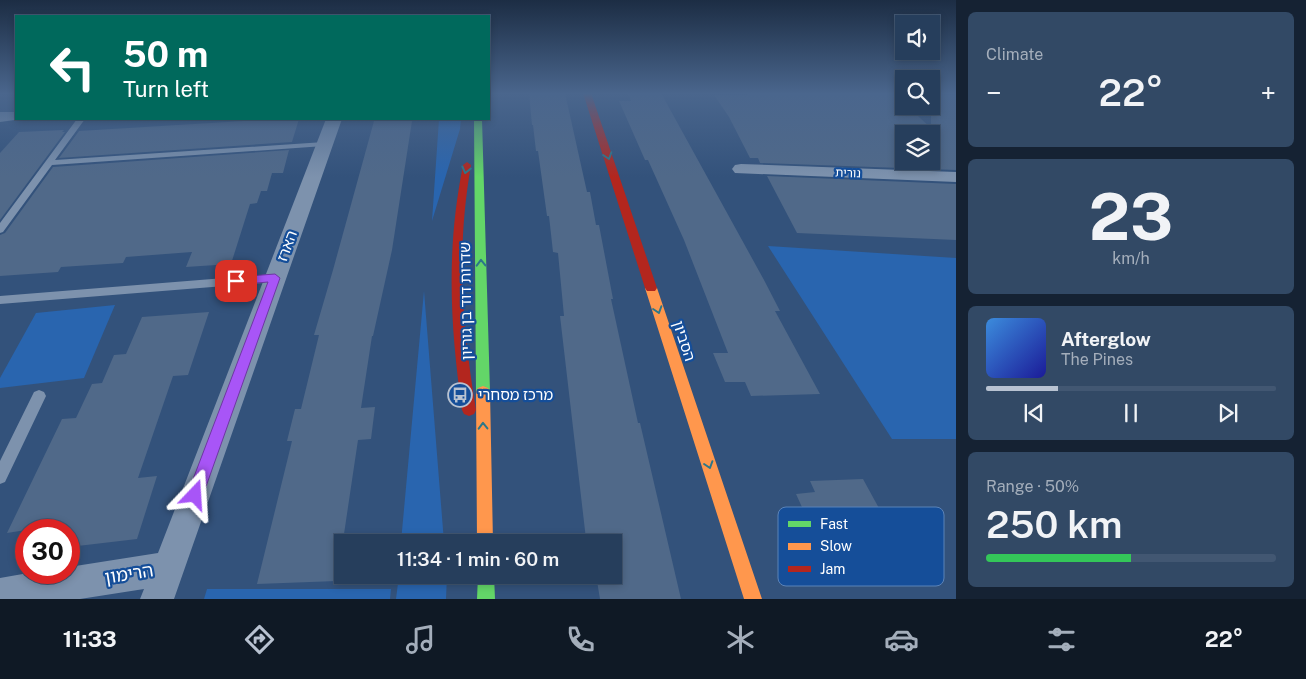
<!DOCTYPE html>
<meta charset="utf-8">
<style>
:root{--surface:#263e5c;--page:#324965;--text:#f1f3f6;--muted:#a4aebb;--line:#425772;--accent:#b8c2d1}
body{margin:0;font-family:"Public Sans","Noto Sans Hebrew",sans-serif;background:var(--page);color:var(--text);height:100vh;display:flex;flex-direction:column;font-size:19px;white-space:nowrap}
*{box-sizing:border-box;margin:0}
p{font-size:16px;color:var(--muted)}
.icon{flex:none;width:28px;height:28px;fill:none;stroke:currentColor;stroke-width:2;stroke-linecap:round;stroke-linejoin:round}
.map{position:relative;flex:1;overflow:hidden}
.details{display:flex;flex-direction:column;gap:12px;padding:12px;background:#152233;width:350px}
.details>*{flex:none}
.banner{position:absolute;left:15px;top:15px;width:475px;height:105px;border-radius:0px;box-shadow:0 2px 8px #0003,0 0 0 1px var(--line);background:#00695c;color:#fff;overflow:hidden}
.tools{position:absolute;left:895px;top:15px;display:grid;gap:10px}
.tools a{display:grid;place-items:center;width:45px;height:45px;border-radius:0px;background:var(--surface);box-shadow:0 2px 8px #0003,0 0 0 1px var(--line);font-size:25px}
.speed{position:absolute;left:15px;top:519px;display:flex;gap:10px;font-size:25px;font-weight:700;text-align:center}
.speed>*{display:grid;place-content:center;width:65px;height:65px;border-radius:50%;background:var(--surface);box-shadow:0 2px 8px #0003,0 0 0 1px var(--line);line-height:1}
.speed .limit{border:8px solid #d22;background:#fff;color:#111}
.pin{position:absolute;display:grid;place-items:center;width:42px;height:42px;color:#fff;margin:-21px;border-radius:10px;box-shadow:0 2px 8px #0006}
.me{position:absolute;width:55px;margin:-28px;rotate:20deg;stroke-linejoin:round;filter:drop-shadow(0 0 4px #0008)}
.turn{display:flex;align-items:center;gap:18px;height:105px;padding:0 25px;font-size:22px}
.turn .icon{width:65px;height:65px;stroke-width:2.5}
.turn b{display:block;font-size:35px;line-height:42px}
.big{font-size:38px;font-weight:600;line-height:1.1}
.details .widget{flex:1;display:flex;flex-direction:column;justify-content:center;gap:8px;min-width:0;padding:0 18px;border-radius:8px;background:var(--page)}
.details .dial{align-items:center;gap:0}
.dial b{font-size:65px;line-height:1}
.song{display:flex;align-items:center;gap:15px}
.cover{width:60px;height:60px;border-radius:8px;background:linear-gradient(135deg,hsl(210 70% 55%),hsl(240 70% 35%))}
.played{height:5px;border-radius:2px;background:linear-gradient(90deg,var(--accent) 25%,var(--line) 25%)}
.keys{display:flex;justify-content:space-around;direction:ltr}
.heat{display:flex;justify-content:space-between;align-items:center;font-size:28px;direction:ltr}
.charge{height:8px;border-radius:4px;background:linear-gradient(90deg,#34c759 50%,var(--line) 0)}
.trip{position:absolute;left:334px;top:534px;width:288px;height:50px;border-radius:0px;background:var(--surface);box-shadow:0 2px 8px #0003,0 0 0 1px var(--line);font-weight:600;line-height:50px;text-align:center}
.menu{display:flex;height:80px;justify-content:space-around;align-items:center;background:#0f1925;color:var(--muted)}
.menu .icon{width:35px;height:35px}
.menu .active{color:var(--accent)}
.menu b{font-size:22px;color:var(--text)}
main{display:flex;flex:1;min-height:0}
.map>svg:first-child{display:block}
</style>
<main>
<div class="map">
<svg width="956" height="599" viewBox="0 0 956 599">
<rect width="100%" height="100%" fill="#33527b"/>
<path fill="#2965af" d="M439,119H461L460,129L432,221Z
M768,246L956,258V439H892Z
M424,291L444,542H401Z
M115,305L84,378L0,388V378L36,313Z
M399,575H447L446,599H396Z
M207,589H391L390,599H204Z"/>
<path fill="#506989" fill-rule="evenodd" d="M529,93H565L587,192H590L596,225H599L613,299H611L638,423H640L681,599H600L596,575H612V542H592L591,539H586L560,316H564L558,253L553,252L549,216H547L538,151H536L533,125H532Z
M628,93H661L764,280L780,311H775L820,394L751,396L745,382H725L713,353H728L684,240L648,160H645L619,101H631Z
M747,93H893L904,103V106H907L931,128V95H956V170L760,163L758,158H750L729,117L714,95H749ZM904,134H931V161H904Z
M278,119H299L292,142L59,158L79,131Z
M374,121H412L392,250L373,336H372L361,408L375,407L371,439L358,440L337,581L257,584L292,441H287L295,409H301L319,335H314L333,270Z
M64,130L62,132H65L0,220V153L19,132Z
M289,150L283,173H272L267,191H261L257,203L250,204L231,264L186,267L192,252L126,257L123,263L61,267L58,272L0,276V235L5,233L53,167Z
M767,176L956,184V240L797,233Z
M209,312L188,375L173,376L138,478L157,476L137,539L69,547V530H26L7,533L62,419L76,418L92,384L102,383L114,355L126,354L142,317Z
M863,479L886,521L867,522L882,550L808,553L792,516H806L796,494L815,492L810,481Z"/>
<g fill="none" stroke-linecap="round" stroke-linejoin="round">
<path fill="#7d92ad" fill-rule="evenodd" d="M77,119H85L55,160L324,142L328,144L324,146L52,165L3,232L0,233V223Z
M275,274L280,278L275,282L0,304V296Z
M39,390L44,392L46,396L5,482L0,484V461L34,392Z"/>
<path fill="#7d92ad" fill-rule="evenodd" d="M0,112H16V119H22L0,122Z
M326,119H342L174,599H140L144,589L80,599H0V578L34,572H69V567L158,553Z
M741,164L956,172V182L735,173L732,169L735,165Z"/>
<path fill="#63d668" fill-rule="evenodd" d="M474,119H482L490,392L488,396L483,398L478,396L476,392Z
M478,575H494L495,599H477Z"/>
<path fill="#ff974d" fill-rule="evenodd" d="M651,284L657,288L762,599H744L645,288Z
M483,386L488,388L490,392L493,542H477L476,392L478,388Z"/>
<path fill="#b3261e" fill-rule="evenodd" d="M583,93H591L657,288L655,291H647L645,288Z
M467,162L471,165C456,251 462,324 476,410L474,414L469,416L464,414L462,410C450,324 446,251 463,165Z"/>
</g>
<defs><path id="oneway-chevron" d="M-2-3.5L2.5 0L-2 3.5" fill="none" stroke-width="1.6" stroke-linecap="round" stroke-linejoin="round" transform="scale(1.25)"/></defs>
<g stroke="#2c778a">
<use href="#oneway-chevron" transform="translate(608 156) rotate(72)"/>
<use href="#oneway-chevron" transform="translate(466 170) rotate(104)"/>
<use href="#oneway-chevron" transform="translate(481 263) rotate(-91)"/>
<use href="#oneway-chevron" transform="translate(658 310) rotate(72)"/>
<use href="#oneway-chevron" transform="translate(483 426) rotate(-91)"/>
<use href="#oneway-chevron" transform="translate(709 465) rotate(72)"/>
</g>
<linearGradient id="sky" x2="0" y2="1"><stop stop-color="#1c2d44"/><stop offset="0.53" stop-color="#4a668d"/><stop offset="1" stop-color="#4a668d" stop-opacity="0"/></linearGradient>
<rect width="956" height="177" fill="url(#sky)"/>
<path fill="#a855f7" stroke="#6d37a1" d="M275,274L280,278L203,495L200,501L195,503L190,501L187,495L268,282L236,285L230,281L236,277Z"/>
<defs>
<g id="bus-ring" transform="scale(1.25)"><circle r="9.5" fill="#154e99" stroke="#b8c2d1" stroke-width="1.5"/><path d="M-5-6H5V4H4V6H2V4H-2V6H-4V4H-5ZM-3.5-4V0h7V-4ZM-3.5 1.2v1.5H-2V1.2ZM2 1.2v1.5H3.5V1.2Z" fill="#b8c2d1"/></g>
</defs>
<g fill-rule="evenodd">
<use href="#bus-ring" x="460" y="395"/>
</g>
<g text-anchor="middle" stroke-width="4.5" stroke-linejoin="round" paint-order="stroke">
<g font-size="12" fill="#fff" stroke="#154e99">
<text transform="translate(848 173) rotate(2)" y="4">נורית</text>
</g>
<g font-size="15" fill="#fff" stroke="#154e99">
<text transform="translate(287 246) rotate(-70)" y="5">הארז</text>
<text transform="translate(466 301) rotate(-91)" y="5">שדרות דוד בן גוריון</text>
<text transform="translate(684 341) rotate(72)" y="5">הסביון</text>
</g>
<g font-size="15" fill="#fff" stroke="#154e99" text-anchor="start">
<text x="478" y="400">מרכז מסחרי</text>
</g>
<g font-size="18" fill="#fff" stroke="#154e99">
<text transform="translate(129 574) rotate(-9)" y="6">הרימון</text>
</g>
</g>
<rect x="778" y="507" width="166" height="79" rx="8" fill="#154e99" stroke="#5b83b8" stroke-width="1"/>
<rect x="788" y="521" width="23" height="6" fill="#63d668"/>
<rect x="788" y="543" width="23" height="7" fill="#ff974d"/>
<rect x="788" y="566" width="23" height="6" fill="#b3261e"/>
<g font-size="14" fill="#fff">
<text x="820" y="529">Fast</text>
<text x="820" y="551">Slow</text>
<text x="820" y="574">Jam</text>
</g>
</svg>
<div class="tools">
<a><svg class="icon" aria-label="sound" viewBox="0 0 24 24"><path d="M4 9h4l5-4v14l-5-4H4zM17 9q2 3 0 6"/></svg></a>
<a><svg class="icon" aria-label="search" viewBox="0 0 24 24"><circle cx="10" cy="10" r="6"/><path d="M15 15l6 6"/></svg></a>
<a><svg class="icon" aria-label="layers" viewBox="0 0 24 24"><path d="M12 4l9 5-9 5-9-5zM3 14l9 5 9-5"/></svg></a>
</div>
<div class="speed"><div class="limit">30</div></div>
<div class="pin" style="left:236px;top:281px;background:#d93025"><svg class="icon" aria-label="arrive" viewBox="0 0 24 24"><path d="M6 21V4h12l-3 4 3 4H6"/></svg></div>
<svg class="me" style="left:195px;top:495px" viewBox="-20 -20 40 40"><path d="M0-17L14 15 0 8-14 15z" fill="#a855f7" stroke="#fff" stroke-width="4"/></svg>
<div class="trip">11:34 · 1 min · 60 m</div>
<div class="banner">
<div class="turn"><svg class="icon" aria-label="left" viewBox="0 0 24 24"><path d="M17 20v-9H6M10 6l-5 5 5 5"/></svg><div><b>50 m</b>Turn left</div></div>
</div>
</div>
<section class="details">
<div class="widget"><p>Climate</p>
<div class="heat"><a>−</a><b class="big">22°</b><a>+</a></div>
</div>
<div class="widget dial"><b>23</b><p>km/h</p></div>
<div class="widget">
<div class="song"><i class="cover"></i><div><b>Afterglow</b><p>The Pines</p></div></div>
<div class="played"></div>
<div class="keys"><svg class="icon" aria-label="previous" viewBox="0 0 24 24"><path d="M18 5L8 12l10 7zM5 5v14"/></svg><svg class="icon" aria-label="pause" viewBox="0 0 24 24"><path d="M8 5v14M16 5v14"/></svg><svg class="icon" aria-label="next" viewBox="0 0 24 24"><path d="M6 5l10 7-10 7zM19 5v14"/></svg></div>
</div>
<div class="widget"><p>Range · 50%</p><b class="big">250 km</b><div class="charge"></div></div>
</section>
</main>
<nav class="menu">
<b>11:33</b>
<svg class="icon active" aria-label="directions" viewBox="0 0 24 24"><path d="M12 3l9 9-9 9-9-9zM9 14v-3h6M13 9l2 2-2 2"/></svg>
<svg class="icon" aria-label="music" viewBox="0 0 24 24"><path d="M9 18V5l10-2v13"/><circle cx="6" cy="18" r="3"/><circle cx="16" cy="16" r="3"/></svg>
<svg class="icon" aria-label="phone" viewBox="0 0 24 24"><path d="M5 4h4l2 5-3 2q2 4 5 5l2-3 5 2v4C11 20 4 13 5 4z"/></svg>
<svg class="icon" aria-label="climate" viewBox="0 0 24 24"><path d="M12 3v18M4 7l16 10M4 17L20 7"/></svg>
<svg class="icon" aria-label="car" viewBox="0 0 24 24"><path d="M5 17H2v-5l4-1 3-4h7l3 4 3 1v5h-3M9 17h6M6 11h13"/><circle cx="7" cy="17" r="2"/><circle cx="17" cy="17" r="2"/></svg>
<svg class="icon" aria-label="filters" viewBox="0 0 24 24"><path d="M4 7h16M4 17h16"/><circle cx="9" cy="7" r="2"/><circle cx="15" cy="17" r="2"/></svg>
<b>22°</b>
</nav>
